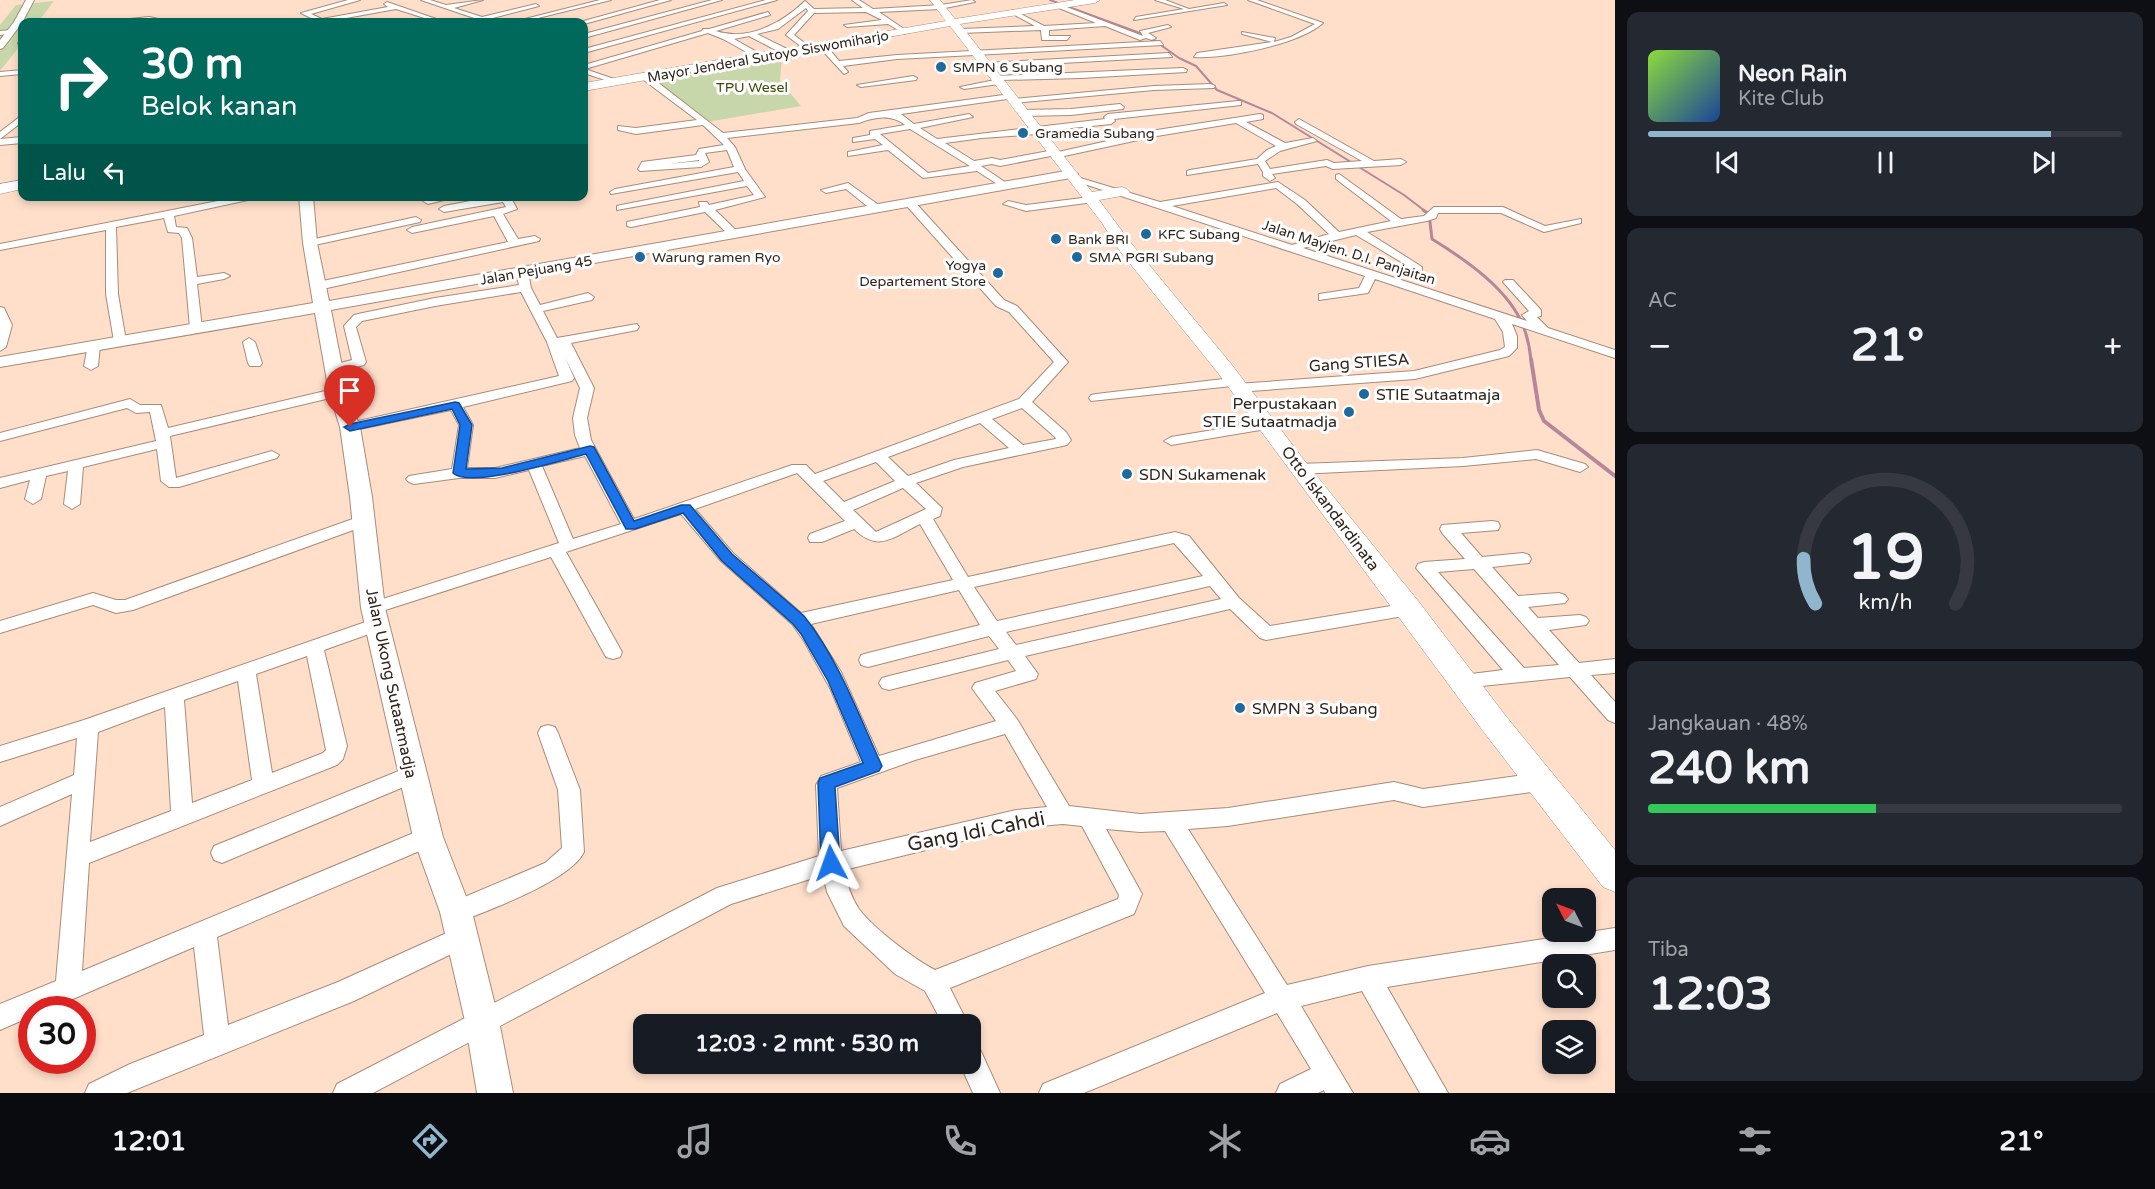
<!DOCTYPE html>
<html lang="id">
<meta charset="utf-8">
<style>
:root{--surface:#171b24;--page:#242831;--text:#f1f3f6;--muted:#9ea1a6;--line:#363941;--accent:#92b5ce}
body{margin:0;font-family:"Varela Round",sans-serif;background:var(--page);color:var(--text);height:100vh;display:flex;flex-direction:column;font-size:22px;white-space:nowrap}
*{box-sizing:border-box;margin:0}
p{font-size:20px;color:var(--muted)}
.icon{flex:none;width:33px;height:33px;fill:none;stroke:currentColor;stroke-width:2;stroke-linecap:round;stroke-linejoin:round}
.map{position:relative;flex:1;overflow:hidden}
.drawer{display:flex;flex-direction:column;gap:12px;padding:12px;background:#0d0f14;width:540px}
.drawer>*{flex:none}
.top-card{position:absolute;left:18px;top:18px;width:570px;height:183px;border-radius:12px;box-shadow:0 3px 9px #0003;background:#00695c;color:#fff;overflow:hidden}
.needle{width:39px;rotate:312deg}
.fabs{position:absolute;left:1542px;top:888px;display:grid;gap:12px}
.fabs a{display:grid;place-items:center;width:54px;height:54px;border-radius:12px;background:var(--surface);box-shadow:0 3px 9px #0003;font-size:30px}
.speed{position:absolute;left:18px;top:996px;display:flex;gap:12px;font-size:30px;font-weight:700;text-align:center}
.speed>*{display:grid;place-content:center;width:78px;height:78px;border-radius:50%;background:var(--surface);box-shadow:0 3px 9px #0003;line-height:1}
.speed .limit{border:9px solid #d22;background:#fff;color:#111}
.pin{position:absolute;display:grid;place-items:center;width:51px;height:51px;color:#fff;margin:-62px -26px;border-radius:50% 50% 50% 0;rotate:-45deg;box-shadow:0 0 6px #0007}
.pin .icon{rotate:45deg}
.me{position:absolute;width:66px;margin:-33px;rotate:356deg;stroke-linejoin:round;filter:drop-shadow(0 0 4px #0008)}
.turn{display:flex;align-items:center;gap:21px;height:126px;padding:0 24px;font-size:27px}
.turn .icon{width:78px;height:78px;stroke-width:2.5}
.turn b{display:block;font-size:42px;line-height:51px}
.then{display:flex;align-items:center;height:57px;padding:0 24px;background:#0003;gap:12px;font-size:22px}
.big{font-size:45px;font-weight:700;line-height:1.1}
.drawer .widget{flex:1;display:flex;flex-direction:column;justify-content:center;gap:9px;min-width:0;padding:0 21px;border-radius:12px;background:var(--page)}
.drawer .dial{align-items:center;gap:0}
.dial svg{height:156px;overflow:visible;fill:none;stroke:var(--line);stroke-width:7;stroke-linecap:round;text-anchor:middle}
.dial text{fill:var(--text);stroke:none}
.song{display:flex;align-items:center;gap:18px}
.cover{width:72px;height:72px;border-radius:9px;background:linear-gradient(135deg,hsl(90 70% 55%),hsl(220 70% 35%))}
.played{height:6px;border-radius:3px;background:linear-gradient(90deg,var(--accent) 85%,var(--line) 85%)}
.keys{display:flex;justify-content:space-around;direction:ltr}
.heat{display:flex;justify-content:space-between;align-items:center;font-size:33px;direction:ltr}
.charge{height:9px;border-radius:4px;background:linear-gradient(90deg,#34c759 48%,var(--line) 0)}
.trip{position:absolute;left:633px;top:1014px;width:348px;height:60px;border-radius:12px;background:var(--surface);box-shadow:0 3px 9px #0003;font-weight:700;line-height:60px;text-align:center}
.tab-bar{display:flex;height:96px;justify-content:space-around;align-items:center;background:#090b0e;color:var(--muted)}
.tab-bar .icon{width:42px;height:42px}
.tab-bar .active{color:var(--accent)}
.tab-bar b{font-size:27px;color:var(--text)}
main{display:flex;flex:1;min-height:0}
.map>svg:first-child{display:block}
</style>
<main>
<div class="map">
<svg width="1615" height="1093" viewBox="0 0 1615 1093">
<rect width="100%" height="100%" fill="#ffdfca"/>
<path fill="#c8d7aa" d="M54,1L38,22H22V43L0,71V25L16,5Z
M782,55L780,81L801,106L707,122L649,79Z"/>
<g fill="none" stroke-linecap="round" stroke-linejoin="round">
<path stroke="#b6869b" stroke-width="2" d="M1050,0L1148,36L1179,58L1196,66L1217,90L1272,113L1404,195L1425,211"/>
<path stroke="#b6869b" stroke-width="3" d="M1423,210L1429,214L1432,239C1466,260 1510,290 1524,328C1528,339 1530,350 1531,360"/>
<path stroke="#b6869b" stroke-width="4" d="M1531,359L1539,410L1544,421L1615,476"/>
<g stroke="#a98b78" stroke-width="2">
<path id="street" d="M348,0H360L311,14L322,19L388,7L384,4L387,2L445,22H437L396,9L324,22H319L301,13Z
M421,0H430L446,5L483,0L454,8L482,17L536,4L539,6L489,19L494,22H486Z
M600,0H611L522,22H513Z
M660,0H671L584,24L580,22Z
M712,0H722L584,38V34Z
M766,0H777L584,53V49Z
M852,0H859L873,9L941,5L972,0L975,2L940,9L879,12L907,31L905,34L888,24L847,27L844,25L882,20L866,12L814,13L794,35L810,47L807,51L786,35L808,11L806,8L778,29L757,34L791,51V55H785L749,36L734,39L766,57L759,59L723,39L708,33L585,69L617,80V84L584,73V65L702,31L703,29H709L768,12L770,15L716,31C749,42 783,22 805,1L814,9L863,8Z
M1155,0H1165L1189,9L1224,3L1227,5L1134,20L1136,17L1184,9Z
M1248,0H1257L1323,23C1300,44 1226,59 1194,57L1197,53L1272,42L1242,34V32L1275,38L1274,42L1291,37L1315,24Z
M1056,3L1143,36L1140,31L1168,25L1171,27L1148,33L1156,38L1152,40L1146,38L1140,40L1105,26L1049,30V36H1070L1067,40H1042L1041,30L961,33L958,31L961,29L1035,26L1011,13L1013,10L1044,26L1096,23L1054,6Z
M149,17L163,20L162,22H100Z
M11,30L13,33L0,35V31Z
M22,41V46H19L18,43Z
M1160,41L1163,45L897,59L843,66L848,72L844,74L819,47L826,45L839,61L897,55Z
M1169,53L1172,57L986,67L982,65L986,63Z
M1183,68L1187,70L1186,72L1081,78L1001,80L1003,82L999,84L964,89L960,87L995,80L992,78L996,76Z
M22,70V74L0,76V72Z
M641,74H647L723,133L857,118L869,113L1011,94L1015,96L1014,98L901,114L914,124L969,114L973,117L920,128L937,139L1105,119L1104,117L1108,114L1238,101H1241V105L1114,119L1115,121L1111,124L1042,131L1038,134L982,138L945,143L974,161L992,158L1000,160L1054,150L1058,152L1157,130L1260,114L1263,115V119L1246,122L1285,143L1313,138L1317,141L1280,151L1265,161L1270,169L1327,160L1334,163L1362,161L1296,124L1295,122L1299,119L1374,161L1401,159L1406,162L1401,165L1333,169L1326,166L1272,174L1275,178L1270,181L1263,176V172L1258,164L1187,175V171L1190,170L1257,159L1267,150L1276,146L1236,123L1157,136L1055,158L1051,156L1000,166L992,164L981,166L1008,184L1010,186L1005,189L977,171L923,178L888,150L848,156V152L883,145L875,139L853,142V138L870,135V131L905,125C891,114 875,117 859,123L727,138L735,147L745,169L765,197L715,210L738,232V236H730L705,212L631,227L627,226V222L700,207L699,202H707L709,205L754,195L747,186L617,210V206L621,205L744,181L738,172L611,194L610,192L615,189L734,167L727,150L705,153L709,162L701,167L640,171L638,169L642,162L696,155L699,149L724,145L703,125L636,134L618,130V126L636,128L697,120L641,78ZM910,129L970,166L928,173L880,134ZM699,160V161L668,164Z
M913,76L917,78L916,80L861,87L857,85Z
M1211,84L1215,86L1214,88L1154,90L1014,103L1010,101L1014,99L1154,86Z
M1120,104L1124,107L1123,109L1071,115L1022,116L1018,113L1022,110L1071,109Z
M22,115V122L0,139V132Z
M22,137V143L0,145V139Z
M1339,174L1401,219L1424,216L1434,207H1503L1545,226L1581,219V223L1544,232L1501,213H1438L1436,218L1427,221L1367,232L1422,267V271L1418,272L1356,235L1303,248L1527,321L1522,315L1529,311L1503,282L1505,280H1513L1541,310V316L1537,317L1548,328L1615,350V358L1512,324L1517,336V348L1509,356L1415,379L1237,392L1232,391V386L1091,401L1089,398L1091,395L1096,394L1232,378L1237,379V384L1414,371L1500,350L1505,347L1503,332L1495,319L1375,279L1368,293L1319,300V294L1359,288L1365,276L1069,179L1077,177L1160,202L1278,182L1305,200L1339,232L1391,221L1336,179V175ZM1276,188L1297,204L1329,234L1292,245L1172,206Z
M848,183L880,206V210H872L846,189L826,193L821,190Z
M243,196H266L174,216L176,227L187,228L192,238L197,277L224,273L230,276L224,279L197,284L202,328L196,332L190,328L182,238L179,233L168,232L164,218L116,227L118,294L126,341L120,345L114,341L106,294V230L0,250V244Z
M436,196H460L428,204L423,201Z
M497,196H510L517,209L503,214L518,239L535,236L540,239L539,241L318,290L312,286L318,282L508,242L494,216L412,233L407,230L412,227L506,207L503,202L444,212L439,209L444,206Z
M1090,197L1095,200L1094,202L1026,211L1003,204L1008,201L1026,205Z
M909,199L913,200L1004,300L1017,306L1068,362L1032,402L1066,432L1071,440L1067,445L963,467L916,483L942,508L940,516L933,519L968,577L1175,532L1189,536L1239,598L1270,626L1409,603L1415,605L1418,609L1415,613L1409,615L1266,640L1260,638L1230,609L1025,656L1038,674L1036,679L995,691L1017,719L1069,806L1140,814L1228,808L1394,782L1423,789L1539,773L1546,776L1549,782L1546,788L1539,791L1423,807L1394,800L1228,826L1188,829L1287,985L1368,966L1615,928V950L1387,987L1448,1093H1420L1362,991L1301,1006L1353,1093H1325L1324,1090L1318,1093H1276L1280,1084L1311,1069L1277,1013L1084,1093H1039L1043,1084L1265,993L1165,831L1140,832L1106,829L1142,894L1134,914L950,988L968,1024H943L925,991L895,974L844,926L827,892L823,875L731,904L373,1093H333L337,1084L717,888L819,856L816,785L821,776L861,762L831,690L804,641L792,624L721,561L681,514L566,552L622,652L620,657L613,659L606,657L551,557L379,612L373,614L367,612L364,608L367,604L559,543L529,470L495,478H459L414,484L409,482L406,479L409,476L452,469L459,425L451,410L350,431L345,430L343,427L345,424L559,376L547,342L521,292L435,306L362,321L356,327L366,362L364,365L334,373L329,372L327,369L329,366L352,360L344,326L354,315L358,314L435,298L519,285L516,272L522,269L528,272L531,288L540,305L588,293L594,297L592,300L543,311L557,338L637,324L639,327L637,330L571,343L594,388L587,418L591,440L634,519L792,465H806L815,474L1019,399L1054,362L1009,312L996,306L905,204L904,202ZM565,357L580,388L573,418L575,435L580,448L495,468H467L473,425L463,407L572,381L574,378ZM1022,408L1055,437L1056,439L1023,445L992,419ZM980,423L1009,448L954,460L908,476L888,457ZM585,456L621,524L573,539L542,466ZM876,462L895,481L844,502L823,481ZM797,473L845,521L810,534L808,538L810,542H822L854,529C879,553 893,537 920,524L953,580L801,613L733,553L695,509ZM903,488L926,509L876,532L853,510ZM1174,543L1203,576L997,621L974,587ZM1210,586L1221,599L1016,645L1006,632ZM959,590L980,625L868,653L861,655L859,660L861,665L868,667L989,636L999,649L889,676L882,678L879,683L882,688L889,690L1008,660L1016,671L975,683L972,688L996,721L879,756L841,672L811,624ZM1005,734L1047,807L1016,810L841,851L837,788L915,760ZM1063,824L1082,826L1119,895L1118,899L935,970C914,959 873,928 859,909C851,897 847,884 844,870L1016,828Z
M416,217L421,220L420,222L310,246L305,243L310,240Z
M0,307L4,308L12,325L6,347L0,351Z
M249,338L255,342L262,363L260,366H250L248,363L243,342Z
M94,341L100,345L98,366L91,370L84,366L88,345Z
M338,388L345,392L343,395L170,436L176,478L272,451L279,455L277,458L179,487H169L161,481L157,449L83,467L80,504L72,509L64,504L68,471L46,476L41,499L33,504L25,499L30,480L0,488V478L156,441L150,412L136,413L127,408L0,441V433L130,399L140,405H161L168,428Z
M1267,421L1272,422L1274,425L1272,428L1171,445L1164,441L1171,437Z
M1537,450L1585,464L1588,467L1580,472L1536,459L1463,466L1299,474L1291,469L1299,464L1463,458Z
M364,515L370,516L372,520L370,524L133,610L116,613L93,605L0,633V621L93,593L116,600H125Z
M1492,521L1498,522L1500,526L1498,530L1461,533L1482,557L1523,553L1529,555L1531,559L1529,563L1492,567L1518,596L1559,593L1565,595L1568,599L1565,603L1528,607L1538,618L1580,615L1586,617L1589,621L1586,625L1549,630L1579,663L1615,659V673L1591,675L1615,702V723L1608,720L1570,677L1462,688L1455,686L1453,681L1455,676L1503,670L1416,568L1418,564L1424,562L1465,559L1442,533L1440,529L1442,525ZM1474,569L1559,665L1524,668L1438,572Z
M377,618L383,619L386,624L383,629L324,650L347,746L343,759L337,765L89,863L82,971L428,827L436,830L439,837L436,844L217,937L228,1025L338,982L462,926L470,929L474,937L470,945L354,1001L127,1093H85L89,1084L130,1064L204,1035L194,947L47,1010H32V1016L0,1030V1004L56,981L72,794L0,826V807L74,775L77,738L0,762V746L84,720ZM307,656L326,750L323,753L272,773L256,674ZM238,681L252,780L192,803L184,700ZM165,707L171,811L90,842L98,732Z
M548,725L555,727L558,733L580,790L584,852C570,881 487,911 456,923L448,920L444,912L448,904L545,863L562,848L558,790L538,733L541,727Z
M411,766L418,769L421,775L418,781L222,863L214,860L211,853L214,846Z
M970,1043L979,1047L1000,1093H973L960,1064H970Z"/>
</g>
<g stroke="#a98b78" stroke-width="2">
<path id="secondary" d="M26,0H34L22,23L3,48L0,49V40L14,22Z
M1071,170L1078,174L1076,177L331,310L347,392L360,427L372,497L385,608L443,837L472,912L499,1021L513,1093H477L465,1021L440,912L413,837L361,608L350,497L340,427L329,392L315,313L0,367V357L313,303L303,243L299,196H313L317,243L329,301Z"/>
</g>
<g stroke="#a98b78" stroke-width="1">
<path id="primary" d="M930,0H940L955,19L1075,0H1100L1095,3L960,24L1092,192L1122,187L1127,189L1130,192L1127,195L1099,200L1131,243L1232,365L1307,464L1419,602L1505,715L1615,850V892L1603,887L1483,731L1218,373L1119,250L1102,223L950,26L584,91V83L946,21Z
M22,180V189L0,194V184Z"/>
</g>
<use href="#street" fill="#fff" fill-rule="evenodd"/>
<use href="#secondary" fill="#fff" fill-rule="evenodd"/>
<use href="#primary" fill="#fff" fill-rule="evenodd"/>
</g>
<path fill="#1a73e8" stroke="#114b97" stroke-width="1.5" d="M455,402L459,403L472,425L466,469L502,468L590,446L594,447L634,521L681,505H690L732,554L804,616C839,660 859,716 882,766L879,771L835,787L840,863L837,869L831,871L824,869L821,863L818,783L820,778L863,763L828,681L801,634L793,624L722,561L683,513L635,529H626L586,454C562,460 470,489 453,473L460,425L452,409L350,431L344,427L350,424Z"/>
<g fill="#1e6a9d" stroke="#fff" stroke-width="2">
<circle cx="941" cy="67" r="6"/>
<circle cx="1023" cy="133" r="6"/>
<circle cx="1146" cy="234" r="6"/>
<circle cx="1056" cy="239" r="6"/>
<circle cx="640" cy="257" r="6"/>
<circle cx="1077" cy="257" r="6"/>
<circle cx="998" cy="273" r="6"/>
<circle cx="1364" cy="394" r="6"/>
<circle cx="1349" cy="412" r="6"/>
<circle cx="1127" cy="474" r="6"/>
<circle cx="1240" cy="708" r="6"/>
</g>
<g text-anchor="middle" stroke-width="6" stroke-linejoin="round" paint-order="stroke">
<g font-size="14" fill="#30241c" stroke="#fff">
<text transform="translate(768 56) rotate(-10)" y="5">Mayor Jenderal Sutoyo Siswomiharjo</text>
<text transform="translate(1349 252) rotate(18)" y="5">Jalan Mayjen. D.I. Panjaitan</text>
<text transform="translate(536 270) rotate(-10)" y="5">Jalan Pejuang 45</text>
</g>
<g font-size="14" fill="#30241c" stroke="#fff" text-anchor="start">
<text x="953" y="72">SMPN 6 Subang</text>
<text x="1035" y="138">Gramedia Subang</text>
<text x="1158" y="239">KFC Subang</text>
<text x="1068" y="244">Bank BRI</text>
<text x="652" y="262">Warung ramen Ryo</text>
<text x="1089" y="262">SMA PGRI Subang</text>
<text x="986" y="270" text-anchor="end">Yogya<tspan x="986" dy="16">Departement Store</tspan></text>
</g>
<g font-size="14" fill="#3a4b04" stroke="#fff">
<text x="752" y="92">TPU Wesel</text>
</g>
<g font-size="16" fill="#30241c" stroke="#fff">
<text transform="translate(1359 362) rotate(-4)" y="6">Gang STIESA</text>
<text transform="translate(1331 508) rotate(53)" y="6">Otto Iskandardinata</text>
<text transform="translate(392 683) rotate(78)" y="6">Jalan Ukong Sutaatmadja</text>
</g>
<g font-size="16" fill="#30241c" stroke="#fff" text-anchor="start">
<text x="1376" y="400">STIE Sutaatmaja</text>
<text x="1337" y="409" text-anchor="end">Perpustakaan<tspan x="1337" dy="18">STIE Sutaatmadja</tspan></text>
<text x="1139" y="480">SDN Sukamenak</text>
<text x="1252" y="714">SMPN 3 Subang</text>
</g>
<g font-size="20" fill="#30241c" stroke="#fff">
<text transform="translate(976 831) rotate(-11)" y="7">Gang Idi Cahdi</text>
</g>
</g>
</svg>
<div class="fabs">
<a><svg class="needle" viewBox="-14 -14 28 28"><path d="M0-13l5 13h-10z" fill="#e53935"/><path d="M0 13l5-13h-10z" fill="#9ea1a6"/></svg></a>
<a><svg class="icon" aria-label="search" viewBox="0 0 24 24"><circle cx="10" cy="10" r="6"/><path d="M15 15l6 6"/></svg></a>
<a><svg class="icon" aria-label="layers" viewBox="0 0 24 24"><path d="M12 4l9 5-9 5-9-5zM3 14l9 5 9-5"/></svg></a>
</div>
<div class="speed"><div class="limit">30</div></div>
<div class="pin" style="left:350px;top:427px;background:#d93025"><svg class="icon" aria-label="arrive" viewBox="0 0 24 24"><path d="M6 21V4h12l-3 4 3 4H6"/></svg></div>
<svg class="me" style="left:831px;top:863px" viewBox="-20 -20 40 40"><path d="M0-17L14 15 0 8-14 15z" fill="#1a73e8" stroke="#fff" stroke-width="4"/></svg>
<div class="trip">12:03 · 2 mnt · 530 m</div>
<div class="top-card">
<div class="turn"><svg class="icon" aria-label="right" viewBox="0 0 24 24"><path d="M7 20v-9h11M14 6l5 5-5 5"/></svg><div><b>30 m</b>Belok kanan</div></div>
<div class="then">Lalu<svg class="icon" aria-label="left" viewBox="0 0 24 24"><path d="M17 20v-9H6M10 6l-5 5 5 5"/></svg></div>
</div>
</div>
<section class="drawer">
<div class="widget">
<div class="song"><i class="cover"></i><div><b>Neon Rain</b><p>Kite Club</p></div></div>
<div class="played"></div>
<div class="keys"><svg class="icon" aria-label="previous" viewBox="0 0 24 24"><path d="M18 5L8 12l10 7zM5 5v14"/></svg><svg class="icon" aria-label="pause" viewBox="0 0 24 24"><path d="M8 5v14M16 5v14"/></svg><svg class="icon" aria-label="next" viewBox="0 0 24 24"><path d="M6 5l10 7-10 7zM19 5v14"/></svg></div>
</div>
<div class="widget"><p>AC</p>
<div class="heat"><a>−</a><b class="big">21°</b><a>+</a></div>
</div>
<div class="widget dial"><svg viewBox="0 0 100 80">
<path d="M14 69A42 42 0 1 1 86 69"/>
<path d="M14 69A42 42 0 0 1 8 46" stroke="#92b5ce"/>
<text x="50" y="56" font-size="32" font-weight="700">19</text>
<text x="50" y="72" font-size="11">km/h</text>
</svg></div>
<div class="widget"><p>Jangkauan · 48%</p><b class="big">240 km</b><div class="charge"></div></div>
<div class="widget"><p>Tiba</p><b class="big">12:03</b></div>
</section>
</main>
<nav class="tab-bar">
<b>12:01</b>
<svg class="icon active" aria-label="directions" viewBox="0 0 24 24"><path d="M12 3l9 9-9 9-9-9zM9 14v-3h6M13 9l2 2-2 2"/></svg>
<svg class="icon" aria-label="music" viewBox="0 0 24 24"><path d="M9 18V5l10-2v13"/><circle cx="6" cy="18" r="3"/><circle cx="16" cy="16" r="3"/></svg>
<svg class="icon" aria-label="phone" viewBox="0 0 24 24"><path d="M5 4h4l2 5-3 2q2 4 5 5l2-3 5 2v4C11 20 4 13 5 4z"/></svg>
<svg class="icon" aria-label="climate" viewBox="0 0 24 24"><path d="M12 3v18M4 7l16 10M4 17L20 7"/></svg>
<svg class="icon" aria-label="car" viewBox="0 0 24 24"><path d="M5 17H2v-5l4-1 3-4h7l3 4 3 1v5h-3M9 17h6M6 11h13"/><circle cx="7" cy="17" r="2"/><circle cx="17" cy="17" r="2"/></svg>
<svg class="icon" aria-label="filters" viewBox="0 0 24 24"><path d="M4 7h16M4 17h16"/><circle cx="9" cy="7" r="2"/><circle cx="15" cy="17" r="2"/></svg>
<b>21°</b>
</nav>
